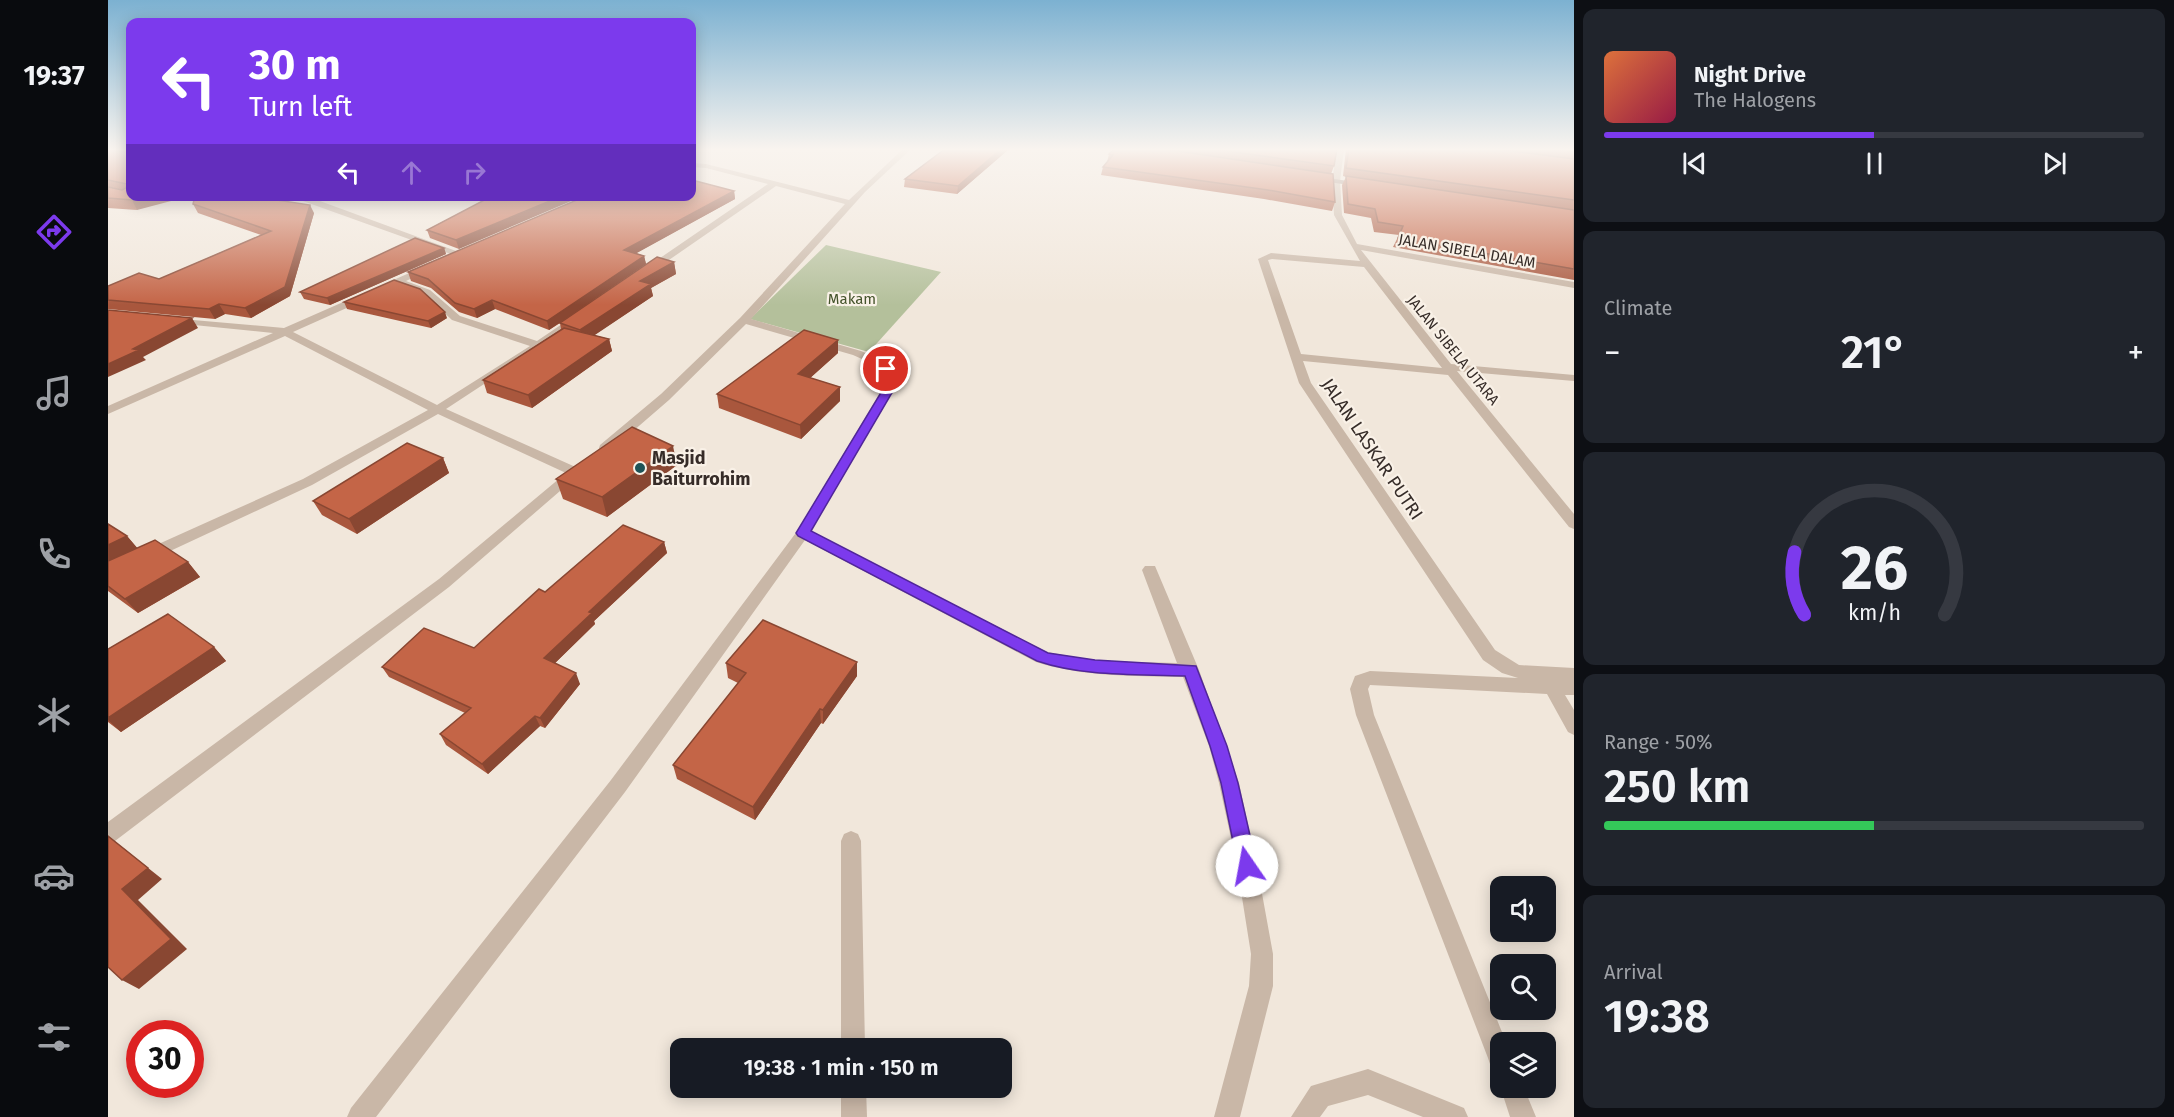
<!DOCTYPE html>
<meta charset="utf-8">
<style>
:root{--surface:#171b24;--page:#20242c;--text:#f1f3f6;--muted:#9ea1a6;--line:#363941;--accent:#7c3aed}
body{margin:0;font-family:"Fira Sans",sans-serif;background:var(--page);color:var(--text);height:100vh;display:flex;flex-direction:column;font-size:22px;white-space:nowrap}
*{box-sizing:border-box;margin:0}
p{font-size:20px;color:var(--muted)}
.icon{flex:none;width:33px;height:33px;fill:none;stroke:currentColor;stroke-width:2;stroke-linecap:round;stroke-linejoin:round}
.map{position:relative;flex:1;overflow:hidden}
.details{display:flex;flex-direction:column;gap:9px;padding:9px;background:#0d0f14;width:600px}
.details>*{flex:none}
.hud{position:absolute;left:18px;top:18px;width:570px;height:183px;border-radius:12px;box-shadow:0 3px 15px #0003;background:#7c3aed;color:#fff;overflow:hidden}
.controls{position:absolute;left:1382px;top:876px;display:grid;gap:12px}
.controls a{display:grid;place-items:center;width:66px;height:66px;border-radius:12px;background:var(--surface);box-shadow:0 3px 15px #0003;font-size:30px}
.speed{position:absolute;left:18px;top:1020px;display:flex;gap:12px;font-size:30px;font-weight:700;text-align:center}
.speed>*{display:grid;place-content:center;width:78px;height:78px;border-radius:50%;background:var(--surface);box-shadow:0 3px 15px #0003;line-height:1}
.speed .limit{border:9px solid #d22;background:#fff;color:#111}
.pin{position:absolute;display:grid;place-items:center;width:51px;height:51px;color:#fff;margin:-26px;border:3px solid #fff;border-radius:50%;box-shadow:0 2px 6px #0007}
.me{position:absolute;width:66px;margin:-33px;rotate:348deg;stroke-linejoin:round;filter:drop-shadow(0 0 4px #0008)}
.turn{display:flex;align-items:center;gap:21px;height:126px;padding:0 24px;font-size:27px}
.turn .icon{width:78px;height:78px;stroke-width:2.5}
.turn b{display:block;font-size:42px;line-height:51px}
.lanes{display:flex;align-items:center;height:57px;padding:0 24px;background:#0003;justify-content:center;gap:30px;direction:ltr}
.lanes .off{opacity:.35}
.big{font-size:45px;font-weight:600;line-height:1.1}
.details .card{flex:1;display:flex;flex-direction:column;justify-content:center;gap:9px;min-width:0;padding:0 21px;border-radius:12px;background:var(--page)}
.details .dial{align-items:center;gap:0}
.dial svg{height:156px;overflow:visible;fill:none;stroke:var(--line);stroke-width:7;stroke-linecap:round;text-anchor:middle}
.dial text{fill:var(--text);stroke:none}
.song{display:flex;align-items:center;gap:18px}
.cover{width:72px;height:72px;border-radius:9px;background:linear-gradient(135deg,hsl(20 70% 55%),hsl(340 70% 35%))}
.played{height:6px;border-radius:3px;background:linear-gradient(90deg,var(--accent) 50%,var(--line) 50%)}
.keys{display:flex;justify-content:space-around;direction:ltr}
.heat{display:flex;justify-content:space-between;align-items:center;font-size:33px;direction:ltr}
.charge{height:9px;border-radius:4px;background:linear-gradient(90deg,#34c759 50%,var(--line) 0)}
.trip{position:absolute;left:562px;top:1038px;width:342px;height:60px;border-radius:12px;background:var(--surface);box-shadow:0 3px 15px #0003;font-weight:600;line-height:60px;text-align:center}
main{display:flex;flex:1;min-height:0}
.tabs{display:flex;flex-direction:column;width:108px;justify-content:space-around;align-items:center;background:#090b0e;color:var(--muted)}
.tabs .icon{width:42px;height:42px}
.tabs .current{color:var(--accent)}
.tabs b{font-size:27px;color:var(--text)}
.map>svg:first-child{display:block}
</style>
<main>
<nav class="tabs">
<b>19:37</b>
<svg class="icon current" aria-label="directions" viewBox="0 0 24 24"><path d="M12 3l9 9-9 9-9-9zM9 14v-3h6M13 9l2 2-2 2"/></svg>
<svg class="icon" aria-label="music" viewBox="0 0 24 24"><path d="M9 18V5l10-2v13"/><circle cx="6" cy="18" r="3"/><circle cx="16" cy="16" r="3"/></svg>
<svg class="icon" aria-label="phone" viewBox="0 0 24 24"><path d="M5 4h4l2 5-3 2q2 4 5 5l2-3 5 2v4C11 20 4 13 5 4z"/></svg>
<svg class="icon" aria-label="climate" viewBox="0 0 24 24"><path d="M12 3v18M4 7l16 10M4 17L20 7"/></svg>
<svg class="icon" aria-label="car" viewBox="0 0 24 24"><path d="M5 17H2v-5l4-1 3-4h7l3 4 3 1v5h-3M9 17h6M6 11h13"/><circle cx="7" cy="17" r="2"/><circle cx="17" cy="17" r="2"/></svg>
<svg class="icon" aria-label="filters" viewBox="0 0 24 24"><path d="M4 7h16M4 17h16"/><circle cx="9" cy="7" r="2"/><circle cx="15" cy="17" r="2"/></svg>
</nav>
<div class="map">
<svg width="1466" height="1117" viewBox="0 0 1466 1117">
<rect width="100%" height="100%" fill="#f1e7db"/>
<path fill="#b4c09b" d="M718,245L833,272L761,352L642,319Z"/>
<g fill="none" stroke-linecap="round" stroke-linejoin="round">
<path fill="#c9b7a7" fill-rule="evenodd" d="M795,149H803L757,192L643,319L753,351L773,360L788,378L785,391L703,531L939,652L989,661L1069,663L1034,570L1037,566H1047L1091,670L1131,783L1149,866L1165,954V986L1132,1117H1106L1141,986L1143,954L1129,866L1111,783L1101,746L1075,677C1025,676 976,677 928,662L697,540L517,792L268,1117H239L243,1108L503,780L690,530L773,391L776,378L765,364L745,355L638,324L561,400L502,451H492L491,448L492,445L553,394L632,318L737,204L668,186L545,271H539V267L660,184L598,168L584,167V163L598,164L741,200Z
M1229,149H1236L1232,181L1234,215L1249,244L1466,282V288L1253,250L1343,364L1466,375V381L1349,371L1466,514V529L1461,527L1340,375L1195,361L1203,383L1387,650L1411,665L1466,668V695H1457L1466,710V735L1460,732L1439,694L1262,685L1260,689L1266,715L1398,1042H1392V1070L1383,1067L1380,1058L1248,715L1242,689L1247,676L1262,671L1410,678L1394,673L1375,660L1191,383L1150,259L1163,253L1252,261L1226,215L1224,181ZM1164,259L1256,267L1334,368L1193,354L1160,260Z
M195,197H201L359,255L351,257L195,201Z
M315,267L323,269L298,281L322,290L352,316L429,341L466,316H474V320L338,409L472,469L474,472L341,587L7,841L0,844V822L331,579L458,473L330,414L204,485L45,559H35L33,555L35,551L195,479L320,410L177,336L0,414V406L165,333L66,323L62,322V318L176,328ZM290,285L316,294L344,320L422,346L329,405L185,332Z
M743,831L750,834L753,841L757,1048H733V841L736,834Z
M1260,1069L1356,1108L1360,1117H1315L1260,1095L1220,1106L1212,1117H1183L1203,1086Z
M1392,1086L1416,1088L1428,1117H1402Z
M733,1088H758L759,1117H733Z"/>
<path fill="#9d8679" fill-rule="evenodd" d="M1203,176L1256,183L1260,185L1256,187L1206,180H1203Z"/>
</g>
<path fill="#a9573d" d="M0,149H22L29,210L0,208Z
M901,149L849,194L796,187L797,179Z
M1006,149H1229L1226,166L1223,174L1227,202L1224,211L1156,199L993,175L995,167L999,162L1001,154Z
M1238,149H1466V280L1285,247L1291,235L1266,232L1263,218L1236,213L1234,185L1238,177L1235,176Z
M626,191L627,199L528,253L536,256L538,264L484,301L566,262L568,274L543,288L545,296L486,335L501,339L504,351L424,408L379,393L375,380L453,329L452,323L441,330L387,309L369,318L351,312L323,288L303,281L300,272Z
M384,196L351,249L322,238L319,230Z
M85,204L206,213L182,296L143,318L117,314L107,319L0,309V286L51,279L153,235L90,213Z
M336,248L338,254L222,305L196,299L192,292Z
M236,302L339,318L323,328L239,309Z
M730,340V353L702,378L732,387V401L693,439L611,408L609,394Z
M335,458L341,473L249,534L214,515L205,501Z
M569,465L499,517L455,499L448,479Z
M0,524L19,536L29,548L80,562L92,577L30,613L0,591Z
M556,542L559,553L486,621L487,624L447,663L472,684L437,728L432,726L380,774L338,745L332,734L357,713L281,677L274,667L366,648L437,592Z
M106,647L118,661L13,732L0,722V649Z
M618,663L749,676L715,724L713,723L647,820L569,779L565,765L630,683L620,678Z"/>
<path fill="#894732" d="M893,149H901L849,194L850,186Z
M626,191L627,199L518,259L516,250Z
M39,196H82L29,210L24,200Z
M454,196H475L351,249L348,240Z
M202,205L206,213L182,296L143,318L137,308Z
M336,248L338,254L222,305L219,298Z
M536,256L538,264L441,330L439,321Z
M566,262L568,274L543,288L545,296L475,343L472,330L532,281Z
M384,300L387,309L369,318L366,309Z
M111,304L117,314L107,319L101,309Z
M337,312L339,318L323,328L320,321Z
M84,318L90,328L35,357L38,360L0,377V364L25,349Z
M501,339L504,351L424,408L420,395Z
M730,340V353L691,388L690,374Z
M732,387V401L693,439L692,425Z
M565,446L569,465L499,517L494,497Z
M335,458L341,473L249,534L241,519Z
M19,536L31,550L0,566V545Z
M556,542L559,553L486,621L487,624L441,669L436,658L481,612Z
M80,562L92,577L30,613L17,599Z
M106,647L118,661L13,732L0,720V718Z
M749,662V676L715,724V710Z
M468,673L472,684L437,728L432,718Z
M712,709L713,723L647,820L645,807Z
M427,716L432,726L380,774L374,764Z
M0,836L54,879L30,900L79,949L31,989L14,980V889Z"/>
<path fill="#c46547" stroke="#894732" stroke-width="1.5" d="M18,149H22V196H39L24,200L0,198V187L14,190L18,188L19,184L0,180V150L17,152Z
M837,149H893L850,186L797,179Z
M1006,149H1056L1225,174L1227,202L1160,190L995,167L1005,155L1001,154Z
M1104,149H1229L1226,166Z
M1241,149H1389L1466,159V200L1238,168Z
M1441,149H1466V152Z
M1238,176L1466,210V269L1290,238L1295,226L1270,222L1267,209L1240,204Z
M584,180L626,191L516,250L536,256L439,321L384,300L366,309L347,303L320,279L300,272L478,196H584Z
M87,196H142L202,205L177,287L137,308L111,304L101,309L0,300V286L31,273L51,279L163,231L85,204Z
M384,196H454L348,240L319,230Z
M307,238L336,248L219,298L192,292Z
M549,257L566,262L532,281L543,284L472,330L452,323Z
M286,280L312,289L337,312L320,321L236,302Z
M0,310L84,318L25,349L31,350L0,364Z
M456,328L501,339L420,395L375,380Z
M696,330L730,340L690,374L732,387L692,425L609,394Z
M524,427L565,446L494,497L448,479Z
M299,443L335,458L241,519L205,501Z
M0,524L19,536L0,545Z
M515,525L556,542L481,612L484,613L436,658L468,673L432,718L427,716L374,764L332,734L363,708L274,667L316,628L366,648L431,589L437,592Z
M47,540L80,562L17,599L0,586V561Z
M60,614L106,647L0,718V649Z
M655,620L749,662L715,710L712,709L645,807L565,765L638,673L618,663Z
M0,836L40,868L14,889L63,939L14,980L0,967Z"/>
<linearGradient id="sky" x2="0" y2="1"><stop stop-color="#7cb1d1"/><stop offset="0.49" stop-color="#f9f4ef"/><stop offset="1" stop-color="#f9f4ef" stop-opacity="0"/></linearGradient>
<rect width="1466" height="305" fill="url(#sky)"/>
<path fill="#7c3aed" stroke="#51269a" stroke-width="1.5" d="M778,366L781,367L787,378L785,391L703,531L940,653L987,660L1088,666L1119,746L1130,783L1149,866L1146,872L1139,875L1132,872L1130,866L1113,783L1102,746L1077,676C1028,674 976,677 929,661L690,536L688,533L774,391L777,378L772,369Z"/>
<circle fill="#1e5357" stroke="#f9f1e7" stroke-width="2" cx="532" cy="468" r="6"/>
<g text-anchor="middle" stroke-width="4.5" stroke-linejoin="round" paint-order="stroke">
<g font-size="15" fill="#362c28" stroke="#f9f1e7">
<text transform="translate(1359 251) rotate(10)" y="5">JALAN SIBELA DALAM</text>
<text transform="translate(1345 350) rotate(51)" y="5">JALAN SIBELA UTARA</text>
</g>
<g font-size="15" fill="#45542c" stroke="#f9f1e7">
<text x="744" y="304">Makam</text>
</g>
<g font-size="18" fill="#362c28" stroke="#f9f1e7">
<text transform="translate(1264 449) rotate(56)" y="6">JALAN LASKAR PUTRI</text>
</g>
<g font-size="18" font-weight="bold" fill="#362c28" stroke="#f9f1e7" text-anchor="start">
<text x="544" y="464">Masjid<tspan x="544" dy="21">Baiturrohim</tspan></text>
</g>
</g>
</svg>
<div class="controls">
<a><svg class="icon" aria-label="sound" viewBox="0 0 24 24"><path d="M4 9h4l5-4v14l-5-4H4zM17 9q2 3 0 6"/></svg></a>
<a><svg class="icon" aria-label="search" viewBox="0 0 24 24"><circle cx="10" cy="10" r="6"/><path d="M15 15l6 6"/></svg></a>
<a><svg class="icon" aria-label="layers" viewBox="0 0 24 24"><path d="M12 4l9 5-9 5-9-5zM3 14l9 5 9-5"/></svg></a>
</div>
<div class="speed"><div class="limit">30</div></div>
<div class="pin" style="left:778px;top:369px;background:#d93025"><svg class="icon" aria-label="arrive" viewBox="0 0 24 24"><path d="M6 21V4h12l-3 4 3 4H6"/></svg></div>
<svg class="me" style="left:1139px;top:866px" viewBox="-20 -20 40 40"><circle r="19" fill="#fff"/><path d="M0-13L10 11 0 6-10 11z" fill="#7c3aed"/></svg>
<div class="trip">19:38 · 1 min · 150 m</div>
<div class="hud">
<div class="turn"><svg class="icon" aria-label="left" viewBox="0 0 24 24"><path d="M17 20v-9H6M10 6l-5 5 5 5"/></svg><div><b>30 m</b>Turn left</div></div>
<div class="lanes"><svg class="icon" aria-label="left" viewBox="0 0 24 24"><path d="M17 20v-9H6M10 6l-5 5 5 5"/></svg><svg class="icon off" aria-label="ahead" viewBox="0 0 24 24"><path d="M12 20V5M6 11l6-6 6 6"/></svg><svg class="icon off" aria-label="right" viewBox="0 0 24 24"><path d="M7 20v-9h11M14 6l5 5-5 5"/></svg></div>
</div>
</div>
<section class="details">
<div class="card">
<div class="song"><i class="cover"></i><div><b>Night Drive</b><p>The Halogens</p></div></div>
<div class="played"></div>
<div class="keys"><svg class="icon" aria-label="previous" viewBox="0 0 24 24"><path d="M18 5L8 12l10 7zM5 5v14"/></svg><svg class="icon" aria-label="pause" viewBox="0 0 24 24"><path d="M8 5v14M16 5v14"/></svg><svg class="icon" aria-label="next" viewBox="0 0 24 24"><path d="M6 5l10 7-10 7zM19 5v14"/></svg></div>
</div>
<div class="card"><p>Climate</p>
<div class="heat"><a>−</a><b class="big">21°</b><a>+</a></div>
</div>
<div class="card dial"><svg viewBox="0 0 100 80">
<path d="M14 69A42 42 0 1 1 86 69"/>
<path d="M14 69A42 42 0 0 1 9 37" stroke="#7c3aed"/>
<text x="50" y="56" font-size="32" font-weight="700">26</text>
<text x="50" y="72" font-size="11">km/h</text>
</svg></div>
<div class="card"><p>Range · 50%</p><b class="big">250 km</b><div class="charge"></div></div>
<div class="card"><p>Arrival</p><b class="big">19:38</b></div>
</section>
</main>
